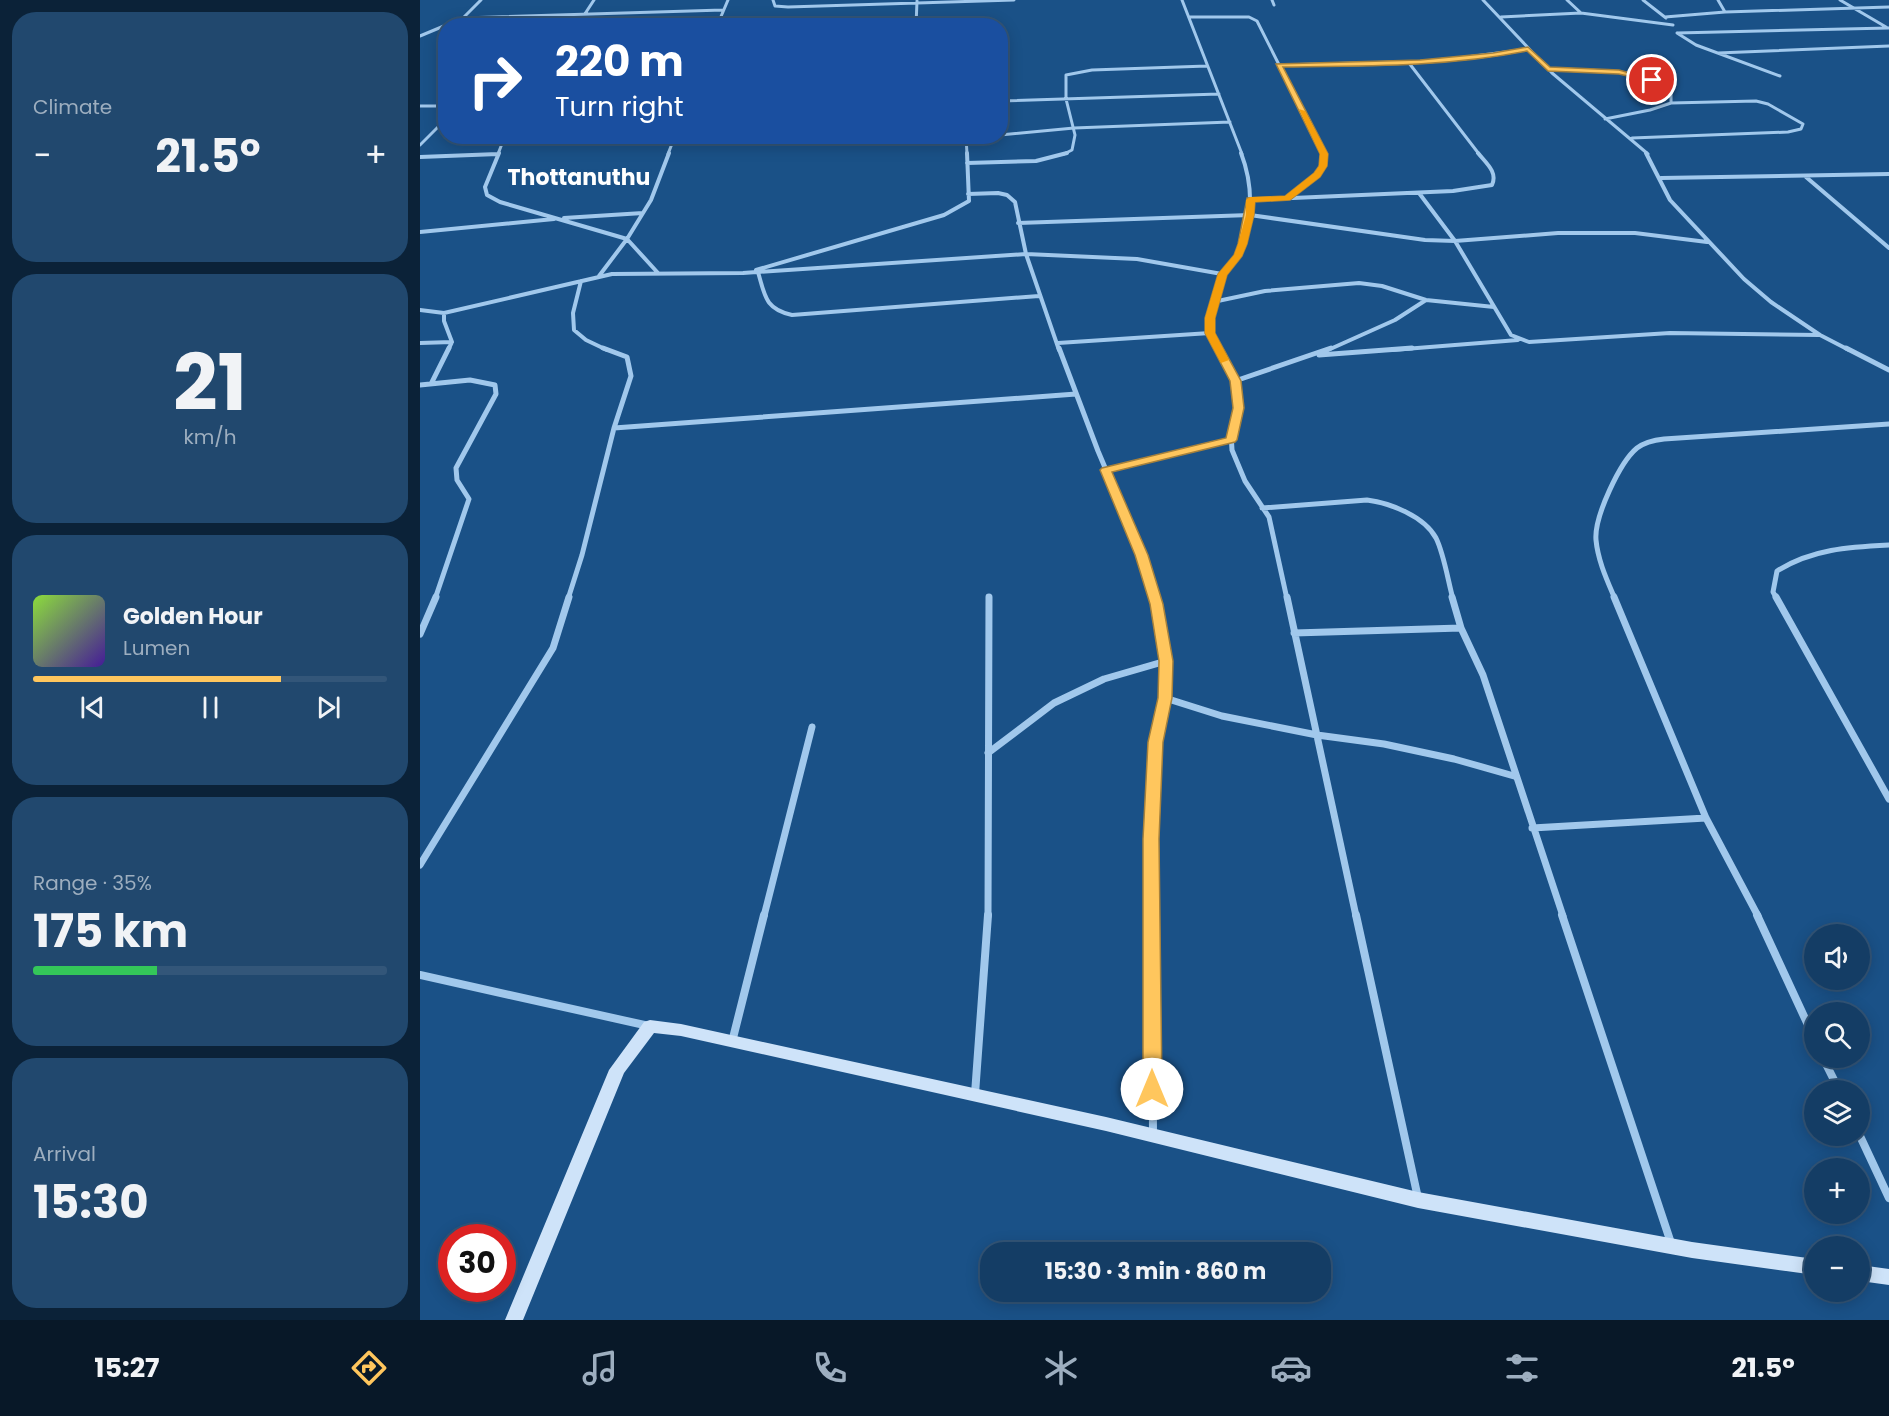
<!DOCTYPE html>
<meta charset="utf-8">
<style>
:root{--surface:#143d65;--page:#21486e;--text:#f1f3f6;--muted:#9daebf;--line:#335679;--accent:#ffc65d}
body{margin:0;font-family:Poppins,sans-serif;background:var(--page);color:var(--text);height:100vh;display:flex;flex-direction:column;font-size:22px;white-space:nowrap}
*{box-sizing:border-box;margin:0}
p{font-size:20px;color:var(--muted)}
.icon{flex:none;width:33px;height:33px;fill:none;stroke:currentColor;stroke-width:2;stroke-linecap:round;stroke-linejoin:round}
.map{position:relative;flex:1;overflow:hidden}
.side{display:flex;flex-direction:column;gap:12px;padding:12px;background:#0b2238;width:420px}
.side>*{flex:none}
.guide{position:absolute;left:18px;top:18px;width:570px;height:126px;border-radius:24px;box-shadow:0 3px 15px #0003,0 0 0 2px var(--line);background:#1a4fa0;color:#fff;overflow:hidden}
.buttons{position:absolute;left:1384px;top:924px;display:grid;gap:12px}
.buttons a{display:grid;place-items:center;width:66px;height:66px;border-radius:50%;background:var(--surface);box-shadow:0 3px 15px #0003,0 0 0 2px var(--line);font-size:30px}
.speed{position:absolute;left:18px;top:1224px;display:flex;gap:12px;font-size:30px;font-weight:700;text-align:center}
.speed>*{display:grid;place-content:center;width:78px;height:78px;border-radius:50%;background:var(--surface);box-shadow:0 3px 15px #0003,0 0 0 2px var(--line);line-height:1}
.speed .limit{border:9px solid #d22;background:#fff;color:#111}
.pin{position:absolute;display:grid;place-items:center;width:51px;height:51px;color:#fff;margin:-26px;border:3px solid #fff;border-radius:50%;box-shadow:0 2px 6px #0007}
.me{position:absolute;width:66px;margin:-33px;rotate:0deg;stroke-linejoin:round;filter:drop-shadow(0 0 4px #0008)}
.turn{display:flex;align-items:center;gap:21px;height:126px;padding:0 18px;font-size:27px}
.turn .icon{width:78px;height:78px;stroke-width:2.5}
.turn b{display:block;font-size:42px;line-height:51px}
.big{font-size:45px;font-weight:700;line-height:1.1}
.side .widget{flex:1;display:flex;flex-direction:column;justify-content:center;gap:9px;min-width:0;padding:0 21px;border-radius:24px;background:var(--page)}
.side .dial{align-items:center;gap:0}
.dial b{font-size:78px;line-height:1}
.song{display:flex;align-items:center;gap:18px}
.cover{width:72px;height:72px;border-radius:9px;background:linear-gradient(135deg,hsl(90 70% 55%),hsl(260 70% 35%))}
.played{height:6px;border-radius:3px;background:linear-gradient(90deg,var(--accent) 70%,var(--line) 70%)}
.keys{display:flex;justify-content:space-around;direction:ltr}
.heat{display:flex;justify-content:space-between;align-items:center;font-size:33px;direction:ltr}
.charge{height:9px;border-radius:4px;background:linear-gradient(90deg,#34c759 35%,var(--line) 0)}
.trip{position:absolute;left:560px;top:1242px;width:351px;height:60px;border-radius:24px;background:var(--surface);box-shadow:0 3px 15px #0003,0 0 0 2px var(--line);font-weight:700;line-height:60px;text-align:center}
.dock{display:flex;height:96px;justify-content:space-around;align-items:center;background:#081828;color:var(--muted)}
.dock .icon{width:42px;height:42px}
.dock .active{color:var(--accent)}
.dock b{font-size:27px;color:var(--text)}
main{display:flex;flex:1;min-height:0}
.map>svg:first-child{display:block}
</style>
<main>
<section class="side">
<div class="widget"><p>Climate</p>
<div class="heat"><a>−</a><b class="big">21.5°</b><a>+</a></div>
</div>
<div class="widget dial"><b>21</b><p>km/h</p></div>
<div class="widget">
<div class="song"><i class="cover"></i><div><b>Golden Hour</b><p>Lumen</p></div></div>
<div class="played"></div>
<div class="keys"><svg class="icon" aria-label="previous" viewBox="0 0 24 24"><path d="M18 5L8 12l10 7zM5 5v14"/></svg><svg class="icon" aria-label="pause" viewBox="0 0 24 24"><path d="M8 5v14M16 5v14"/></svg><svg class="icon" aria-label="next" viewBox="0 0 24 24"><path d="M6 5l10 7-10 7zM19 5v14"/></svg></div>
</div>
<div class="widget"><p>Range · 35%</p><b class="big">175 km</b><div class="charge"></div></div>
<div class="widget"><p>Arrival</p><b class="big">15:30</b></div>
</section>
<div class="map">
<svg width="1469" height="1320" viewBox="0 0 1469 1320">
<rect width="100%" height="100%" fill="#1a5187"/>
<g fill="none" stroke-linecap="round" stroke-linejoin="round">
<path stroke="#a1c8ec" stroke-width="3" d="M353,0L355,6L368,7L594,0
M762,0L822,154
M852,0L854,5
M1063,0L1132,73L1228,154
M1147,0L1161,13
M1223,0L1246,18
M1298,0L1305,12
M1420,0L1466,27
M769,17H829L837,21L904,154
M1081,17L1161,13L1253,25
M1245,17L1305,12L1469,7
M43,18L303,10
M157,26L174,0
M297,26L308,0
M496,26L497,1
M1257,33L1469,28
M1257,33L1276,45L1360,76
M0,36L43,18L61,0
M1298,53L1469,46
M989,63L1059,154
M859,65L1016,61L1108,49
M1128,69L1211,73L1232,80L1251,95V103L1230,110L1185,119
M580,101L799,94
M0,106H26
M580,135L654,128L810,122
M1212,138L1368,132L1381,129L1383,124L1348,104L1336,101L1251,103
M0,145L26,119
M78,154L85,136
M248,154L255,136
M547,154L546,137L559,136
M644,154L652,150L655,135L646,99V75L672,70L787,66"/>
<path stroke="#a1c8ec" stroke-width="4" d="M79,153L65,187L67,195L80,202L207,239L238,273
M1226,153L1250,200L1324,279L1351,302L1400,335L1429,350
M0,157L78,154
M547,163L616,161L647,153
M1386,177L1469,248
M1241,178L1469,174
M999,193L1035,241L1091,335L1109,342L1250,333L1399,335
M548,194L578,193L587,195L595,202L606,254L639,350
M867,198C883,186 904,175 903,153
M830,200L1033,191L1072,185C1078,172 1066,163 1058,153
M144,218L223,213
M598,223L830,215L1005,240L1035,241L1138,233H1215L1287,242
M0,232L134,219
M336,270L524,215L549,201L547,153
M338,272C345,296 345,309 372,315L619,296
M179,276L207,239L231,200L249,153
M161,281L153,313L154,330L166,340L187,350
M793,302L845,291L939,283L962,286L1006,300L1074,307
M0,310L24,313
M32,342L24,321V313L192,274L323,273L606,254L717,259L802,274
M0,343L32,342L28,350
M638,343L790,333
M799,350C787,326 789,296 803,274C807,266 815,261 819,252C834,221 833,184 821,153
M908,350L975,320L1006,300
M972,350L1098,340"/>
<path stroke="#a1c8ec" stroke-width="5" d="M639,348L678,451L722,555L734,599
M798,348L812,373L817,390V405L811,433L812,450L825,481L849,517L867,599
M1426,348L1469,370
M899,355L992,348
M815,381L911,348
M11,384L29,348
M0,385L50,380L75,385L76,394L36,468L37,480L49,499L15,599
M194,428L656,394
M686,470L811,440
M842,508L947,500C970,503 1004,516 1016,538C1024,554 1028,581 1033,599
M148,599L162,555L194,428L211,376L207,357L183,348
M1195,599C1187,580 1178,561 1176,540C1174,517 1200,462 1217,448C1225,442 1235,440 1244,439L1469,424
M1357,599L1353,592L1357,571C1392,549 1429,547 1469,545"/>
<path stroke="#a1c8ec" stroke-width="7" d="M867,597L936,916
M1032,597L1041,628L1063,675L1143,916
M1194,597L1286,818L1338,916
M1356,597L1469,799
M874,633L1041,628
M0,634L16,597
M745,698L802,716L897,735L964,744L1034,759L1094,776
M568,753L634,703L684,679L746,661
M1112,828L1286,818
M0,865L133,648L149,597
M344,916L392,727
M568,916L569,597
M732,916L731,839L736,742L745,698L746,661L734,597"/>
<path stroke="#a1c8ec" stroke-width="8" d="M732,915L733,1135
M936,915L998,1198
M1142,915L1252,1246
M1337,915L1395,1040
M0,975L229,1026
M312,1042L344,915
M1403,1058L1419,1090
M555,1094L568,915
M1440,1136L1469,1198"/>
<path fill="#cee3f9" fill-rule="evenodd" d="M230,1020L261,1024L686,1117L998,1192L1272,1242L1395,1259V1275L1272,1258L998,1208L686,1131L261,1036L234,1033L204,1073L103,1320H85L189,1070L224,1022Z
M1440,1265L1469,1269V1285L1440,1281Z"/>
</g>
<path fill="#ffc65d" stroke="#a6813c" stroke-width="1.5" d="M1108,47L1130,67L1199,70L1236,80L1232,82L1199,74L1128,71L1107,51C1026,67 945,66 863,67L908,154L907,166L900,177L870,200L835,202L834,215L827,244L822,256L807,275L795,318V333L821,381L824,408L817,440L815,442L692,472L728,555L743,604L753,661L752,698L743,742L739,839L742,1089L739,1095L732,1097L726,1095L723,1089V839L728,742L738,698L739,661L730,604L715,555L680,470L682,468L806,438L813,408L810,381L785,333V318L798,274L814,255L818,244L827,198L865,196L894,173L899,166L900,154L856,64L1000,60L1073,53Z"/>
<path fill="#f59e0b" d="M879,109L885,111L908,154L907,166L900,177L870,200L835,202L834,215L827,244L822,256L807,275L795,318V333L809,360L801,363L785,333V318L798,274L814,255L818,244L826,215V200L830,197L865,196L894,173L899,166L900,154Z"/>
<g text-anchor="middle" stroke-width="6" stroke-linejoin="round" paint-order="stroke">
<g font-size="22" font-weight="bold" fill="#fff" stroke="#1a5187">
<text x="159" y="185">Thottanuthu</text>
</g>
</g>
</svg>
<div class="buttons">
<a><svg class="icon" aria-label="sound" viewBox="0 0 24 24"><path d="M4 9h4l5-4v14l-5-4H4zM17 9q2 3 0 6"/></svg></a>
<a><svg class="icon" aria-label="search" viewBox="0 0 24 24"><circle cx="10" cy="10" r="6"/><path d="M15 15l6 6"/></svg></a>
<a><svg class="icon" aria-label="layers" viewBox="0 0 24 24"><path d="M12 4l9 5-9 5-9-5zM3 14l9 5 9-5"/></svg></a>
<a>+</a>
<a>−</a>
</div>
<div class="speed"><div class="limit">30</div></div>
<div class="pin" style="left:1232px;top:80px;background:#d93025"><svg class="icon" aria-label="arrive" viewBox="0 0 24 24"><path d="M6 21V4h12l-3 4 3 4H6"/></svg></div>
<svg class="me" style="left:732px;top:1089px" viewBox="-20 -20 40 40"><circle r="19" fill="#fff"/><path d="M0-13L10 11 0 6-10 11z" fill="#ffc65d"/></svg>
<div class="trip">15:30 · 3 min · 860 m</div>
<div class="guide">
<div class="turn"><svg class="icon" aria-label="right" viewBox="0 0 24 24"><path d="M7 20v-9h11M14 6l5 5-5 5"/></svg><div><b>220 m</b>Turn right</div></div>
</div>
</div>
</main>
<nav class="dock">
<b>15:27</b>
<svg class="icon active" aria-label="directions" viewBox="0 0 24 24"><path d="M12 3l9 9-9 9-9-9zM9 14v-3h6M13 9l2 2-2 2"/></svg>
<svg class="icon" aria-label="music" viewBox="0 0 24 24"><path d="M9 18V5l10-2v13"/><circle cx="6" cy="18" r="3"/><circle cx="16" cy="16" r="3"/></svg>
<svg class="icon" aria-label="phone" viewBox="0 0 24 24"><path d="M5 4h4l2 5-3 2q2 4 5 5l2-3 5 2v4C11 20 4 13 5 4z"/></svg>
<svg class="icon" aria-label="climate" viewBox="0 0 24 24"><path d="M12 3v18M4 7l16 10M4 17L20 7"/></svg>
<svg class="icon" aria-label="car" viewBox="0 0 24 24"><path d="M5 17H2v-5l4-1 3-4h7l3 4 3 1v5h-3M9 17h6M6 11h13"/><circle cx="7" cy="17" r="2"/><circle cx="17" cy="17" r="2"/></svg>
<svg class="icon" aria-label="filters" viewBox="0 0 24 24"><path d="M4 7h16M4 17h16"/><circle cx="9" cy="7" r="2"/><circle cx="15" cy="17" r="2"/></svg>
<b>21.5°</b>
</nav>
